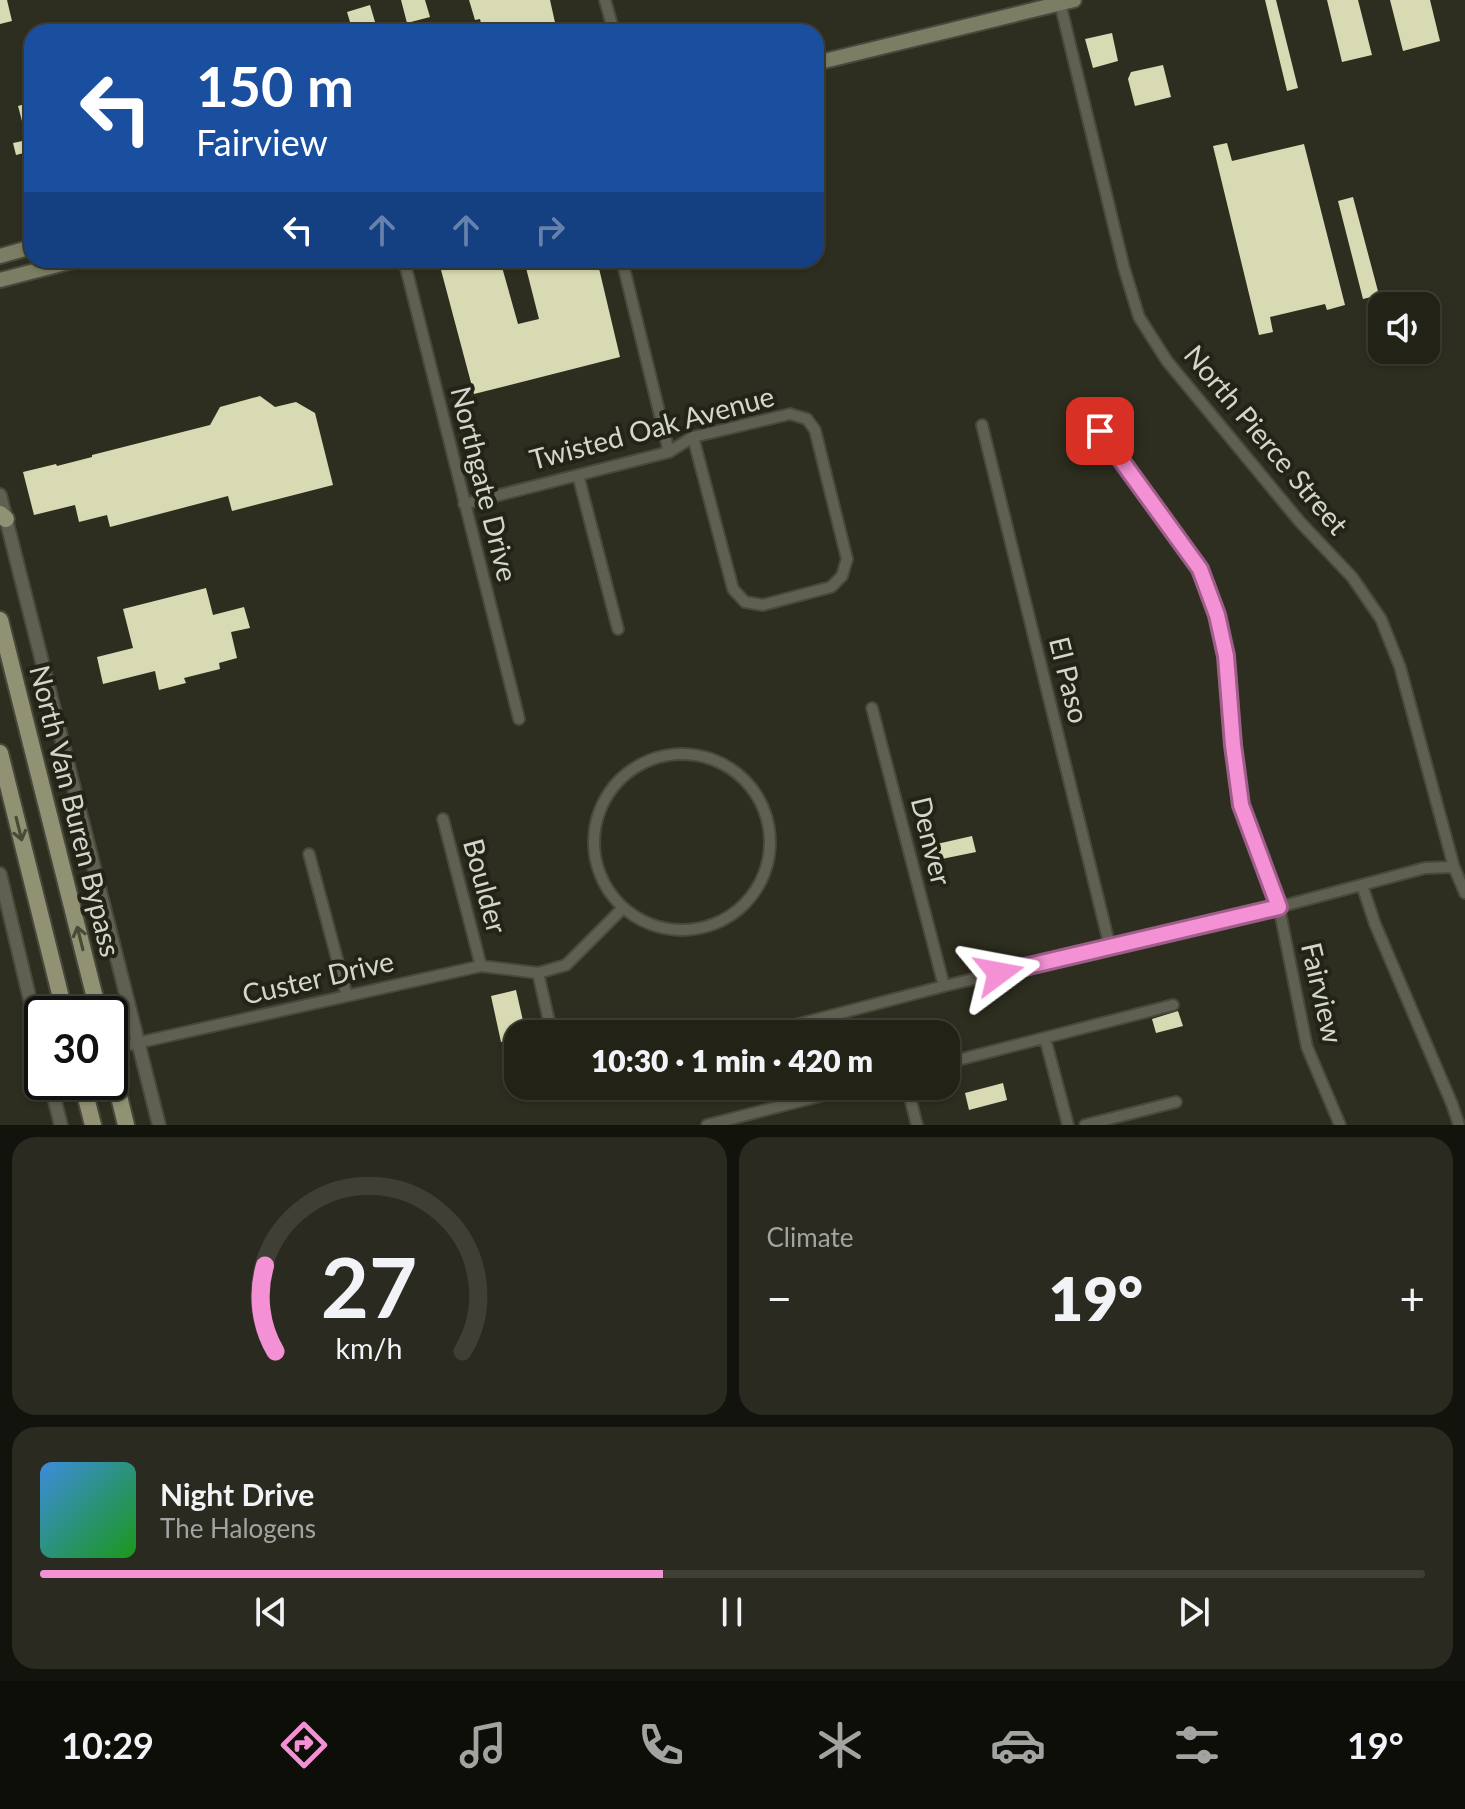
<!DOCTYPE html>
<meta charset="utf-8">
<style>
:root{--surface:#222217;--page:#2a2a20;--text:#f1f3f6;--muted:#a2a4a1;--line:#3f3f36;--accent:#f491d4}
body{margin:0;font-family:Lato,sans-serif;background:var(--page);color:var(--text);height:100vh;display:flex;flex-direction:column;font-size:30px;white-space:nowrap}
*{box-sizing:border-box;margin:0}
p{font-size:26px;color:var(--muted)}
.icon{flex:none;width:44px;height:44px;fill:none;stroke:currentColor;stroke-width:2;stroke-linecap:round;stroke-linejoin:round}
.map{position:relative;height:1125px;overflow:hidden}
.drawer{display:flex;flex-direction:column;gap:12px;padding:12px;background:#13130d;flex:1}
.drawer>*{flex:none}
.hud{position:absolute;left:24px;top:24px;width:800px;height:244px;border-radius:24px;box-shadow:0 2px 6px #0004,0 0 0 2px var(--line);background:#1a4fa0;color:#fff;overflow:hidden}
.controls{position:absolute;left:1368px;top:292px;display:grid;gap:16px}
.controls a{display:grid;place-items:center;width:72px;height:72px;border-radius:16px;background:var(--surface);box-shadow:0 2px 6px #0004,0 0 0 2px var(--line);font-size:40px}
.speed{position:absolute;left:24px;top:996px;display:flex;gap:16px;font-size:40px;font-weight:700;text-align:center}
.speed>*{display:grid;place-content:center;width:104px;height:104px;border-radius:50%;background:var(--surface);box-shadow:0 2px 6px #0004,0 0 0 2px var(--line);line-height:1}
.speed .limit{border:4px solid #111;border-radius:12px;background:#fff;color:#111}
.pin{position:absolute;display:grid;place-items:center;width:68px;height:68px;color:#fff;margin:-34px;border-radius:16px;box-shadow:0 4px 12px #0006}
.me{position:absolute;width:88px;margin:-44px;rotate:77deg;stroke-linejoin:round;filter:drop-shadow(0 0 6px #0008)}
.turn{display:flex;align-items:center;gap:28px;height:168px;padding:0 40px;font-size:36px}
.turn .icon{width:104px;height:104px;stroke-width:2.5}
.turn b{display:block;font-size:56px;line-height:68px}
.lanes{display:flex;align-items:center;height:76px;padding:0 40px;background:#0003;justify-content:center;gap:40px;direction:ltr}
.lanes .off{opacity:.35}
.big{font-size:60px;font-weight:800;line-height:1.1}
.drawer .card{flex:1;display:flex;flex-direction:column;justify-content:center;gap:12px;min-width:0;padding:0 28px;border-radius:24px;background:var(--page)}
.drawer .dial{align-items:center;gap:0}
.dial svg{height:208px;overflow:visible;fill:none;stroke:var(--line);stroke-width:7;stroke-linecap:round;text-anchor:middle}
.dial text{fill:var(--text);stroke:none}
.song{display:flex;align-items:center;gap:24px}
.cover{width:96px;height:96px;border-radius:12px;background:linear-gradient(135deg,hsl(210 70% 55%),hsl(120 70% 35%))}
.played{height:8px;border-radius:4px;background:linear-gradient(90deg,var(--accent) 45%,var(--line) 45%)}
.keys{display:flex;justify-content:space-around;direction:ltr}
.heat{display:flex;justify-content:space-between;align-items:center;font-size:44px;direction:ltr}
.drawer .tiles{flex:1;display:grid;gap:12px;grid-template-columns:1fr 1fr}
.card:last-child{grid-column:span 2}
.trip{position:absolute;left:504px;top:1020px;width:456px;height:80px;border-radius:24px;background:var(--surface);box-shadow:0 2px 6px #0004,0 0 0 2px var(--line);font-weight:800;line-height:80px;text-align:center}
.menu{display:flex;height:128px;justify-content:space-around;align-items:center;background:#0e0e09;color:var(--muted)}
.menu .icon{width:56px;height:56px}
.menu .on{color:var(--accent)}
.menu b{font-size:36px;color:var(--text)}
.map>svg:first-child{display:block}
</style>
<div class="map">
<svg width="1465" height="1125" viewBox="0 0 1465 1125">
<rect width="100%" height="100%" fill="#2d2e1f"/>
<path fill="#d8dab3" d="M0,0H7L12,21L0,24Z
M401,0H425L430,17L407,23Z
M469,0H550L556,27L536,32H483L480,19L475,20Z
M1265,0H1276L1298,88L1287,91Z
M1327,0H1358L1372,55L1342,62Z
M1390,0H1430L1440,41L1403,51Z
M370,5L378,32H353L347,12Z
M1112,33L1118,61L1093,68L1085,39Z
M1163,65L1171,97L1135,106L1128,79L1131,72Z
M32,102V151L16,155L13,143L27,140L18,106Z
M1227,143L1232,161L1304,144L1345,305L1327,310L1325,304L1270,317L1273,332L1259,335L1213,146Z
M1353,197L1379,295L1363,299L1338,201Z
M476,260H500L518,324L539,319L524,260H597L620,357L474,394L441,270Z
M260,396L275,407L296,402L315,413L333,485L232,511L228,496L110,527L107,515L79,522L75,505L34,515L23,472L56,464L57,466L92,457V455L210,425L220,407Z
M206,588L213,615L244,607L250,628L231,632L237,658L219,663L220,669L184,678L186,683L159,690L155,671L103,684L97,657L133,648L123,609Z
M972,836L976,852L932,861L928,846Z
M516,990L526,1034H518V1039L501,1042L491,996Z
M1178,1011L1183,1026L1156,1033L1152,1019Z
M1003,1083L1007,1100L969,1110L965,1093Z"/>
<g fill="none" stroke-linecap="round" stroke-linejoin="round">
<g stroke="#48493b" stroke-width="14">
<path id="minor" d="M605,0L614,32
M1060,3L1124,268L1139,317L1167,361L1300,522L1352,577L1381,619L1400,667L1454,867L1465,893
M404,260L519,719
M622,260L669,452
M982,425L1110,947
M1100,431L1200,569L1217,615L1226,656L1233,745L1241,805L1279,907L1307,1047L1340,1125
M578,475L618,629
M464,504L669,452L693,437L790,414L807,419L815,430L847,559L842,576L831,587L763,605L745,602L733,589L693,437
M872,708L944,986
M594 842a88 88 0 1 1 176 0a88 88 0 1 1-176 0Z
M443,819L481,966
M309,854L347,996
M1362,885L1375,924L1452,1104L1459,1125
M552,1034L538,973L566,965L623,908
M761,1034L944,986L1279,907L1425,868L1454,867
M1045,1038L1068,1125
M110,1049L481,966L538,973
M946,1063L1173,1005
M907,1086L917,1125
M707,1125L859,1086
M1085,1125L1176,1102"/>
</g>
<g stroke="#48493b" stroke-width="16">
<path id="tertiary" d="M0,495L159,1125
M0,874L42,1050
M50,1082L61,1125"/>
</g>
<g stroke="#48493b" stroke-width="18">
<path id="secondary" d="M816,63L1074,0
M0,256L32,247
M0,280L77,260"/>
</g>
<g stroke="#48493b" stroke-width="20">
<path id="primary" d="M0,514L6,519
M0,620L99,1014
M0,753L65,1014
M110,1059L126,1125
M82,1082L93,1125"/>
</g>
<use href="#minor" stroke="#5f6051" stroke-width="10"/>
<use href="#tertiary" stroke="#5f6051" stroke-width="12"/>
<use href="#secondary" stroke="#7b7d64" stroke-width="14"/>
<use href="#primary" stroke="#919273" stroke-width="16"/>
</g>
<defs><path id="oneway-shaft" d="M-6 0H5M1.5-3L5.5 0L1.5 3" fill="none" stroke-width="1.6" stroke-linecap="round" stroke-linejoin="round" transform="scale(2)"/></defs>
<g stroke="#4a4a37">
<use href="#oneway-shaft" transform="translate(19 829) rotate(76)"/>
<use href="#oneway-shaft" transform="translate(80 938) rotate(-104)"/>
</g>
<g fill="none" stroke-linecap="round" stroke-linejoin="round">
<g stroke="#9f5e8a" stroke-width="20">
<path id="route" d="M999,973L1279,907L1241,805L1233,745L1226,656L1217,615L1200,569L1100,431"/>
</g>
<use href="#route" stroke="#f491d4" stroke-width="14"/>
</g>
<g text-anchor="middle" stroke-width="8" stroke-linejoin="round" paint-order="stroke">
<g font-size="28" fill="#d4d5cc" stroke="#232416">
<text transform="translate(652 428) rotate(-15)" y="10">Twisted Oak Avenue</text>
<text transform="translate(1266 440) rotate(50)" y="10">North Pierce Street</text>
<text transform="translate(484 484) rotate(76)" y="10">Northgate Drive</text>
<text transform="translate(1069 680) rotate(76)" y="10">El Paso</text>
<text transform="translate(75 811) rotate(76)" y="10">North Van Buren Bypass</text>
<text transform="translate(931 841) rotate(76)" y="10">Denver</text>
<text transform="translate(485 886) rotate(75)" y="10">Boulder</text>
<text transform="translate(318 978) rotate(-13)" y="10">Custer Drive</text>
<text transform="translate(1322 993) rotate(77)" y="10">Fairview</text>
</g>
</g>
</svg>
<div class="controls">
<a><svg class="icon" aria-label="sound" viewBox="0 0 24 24"><path d="M4 9h4l5-4v14l-5-4H4zM17 9q2 3 0 6"/></svg></a>
</div>
<div class="speed"><div class="limit">30</div></div>
<div class="pin" style="left:1100px;top:431px;background:#d93025"><svg class="icon" aria-label="arrive" viewBox="0 0 24 24"><path d="M6 21V4h12l-3 4 3 4H6"/></svg></div>
<svg class="me" style="left:999px;top:973px" viewBox="-20 -20 40 40"><path d="M0-17L14 15 0 8-14 15z" fill="#f491d4" stroke="#fff" stroke-width="4"/></svg>
<div class="trip">10:30 · 1 min · 420 m</div>
<div class="hud">
<div class="turn"><svg class="icon" aria-label="left" viewBox="0 0 24 24"><path d="M17 20v-9H6M10 6l-5 5 5 5"/></svg><div><b>150 m</b>Fairview</div></div>
<div class="lanes"><svg class="icon" aria-label="left" viewBox="0 0 24 24"><path d="M17 20v-9H6M10 6l-5 5 5 5"/></svg><svg class="icon off" aria-label="ahead" viewBox="0 0 24 24"><path d="M12 20V5M6 11l6-6 6 6"/></svg><svg class="icon off" aria-label="ahead" viewBox="0 0 24 24"><path d="M12 20V5M6 11l6-6 6 6"/></svg><svg class="icon off" aria-label="right" viewBox="0 0 24 24"><path d="M7 20v-9h11M14 6l5 5-5 5"/></svg></div>
</div>
</div>
<section class="drawer">
<div class="tiles">
<div class="card dial"><svg viewBox="0 0 100 80">
<path d="M14 69A42 42 0 1 1 86 69"/>
<path d="M14 69A42 42 0 0 1 10 36" stroke="#f491d4"/>
<text x="50" y="56" font-size="32" font-weight="700">27</text>
<text x="50" y="72" font-size="11">km/h</text>
</svg></div>
<div class="card"><p>Climate</p>
<div class="heat"><a>−</a><b class="big">19°</b><a>+</a></div>
</div>
<div class="card">
<div class="song"><i class="cover"></i><div><b>Night Drive</b><p>The Halogens</p></div></div>
<div class="played"></div>
<div class="keys"><svg class="icon" aria-label="previous" viewBox="0 0 24 24"><path d="M18 5L8 12l10 7zM5 5v14"/></svg><svg class="icon" aria-label="pause" viewBox="0 0 24 24"><path d="M8 5v14M16 5v14"/></svg><svg class="icon" aria-label="next" viewBox="0 0 24 24"><path d="M6 5l10 7-10 7zM19 5v14"/></svg></div>
</div>
</div>
</section>
<nav class="menu">
<b>10:29</b>
<svg class="icon on" aria-label="directions" viewBox="0 0 24 24"><path d="M12 3l9 9-9 9-9-9zM9 14v-3h6M13 9l2 2-2 2"/></svg>
<svg class="icon" aria-label="music" viewBox="0 0 24 24"><path d="M9 18V5l10-2v13"/><circle cx="6" cy="18" r="3"/><circle cx="16" cy="16" r="3"/></svg>
<svg class="icon" aria-label="phone" viewBox="0 0 24 24"><path d="M5 4h4l2 5-3 2q2 4 5 5l2-3 5 2v4C11 20 4 13 5 4z"/></svg>
<svg class="icon" aria-label="climate" viewBox="0 0 24 24"><path d="M12 3v18M4 7l16 10M4 17L20 7"/></svg>
<svg class="icon" aria-label="car" viewBox="0 0 24 24"><path d="M5 17H2v-5l4-1 3-4h7l3 4 3 1v5h-3M9 17h6M6 11h13"/><circle cx="7" cy="17" r="2"/><circle cx="17" cy="17" r="2"/></svg>
<svg class="icon" aria-label="filters" viewBox="0 0 24 24"><path d="M4 7h16M4 17h16"/><circle cx="9" cy="7" r="2"/><circle cx="15" cy="17" r="2"/></svg>
<b>19°</b>
</nav>
